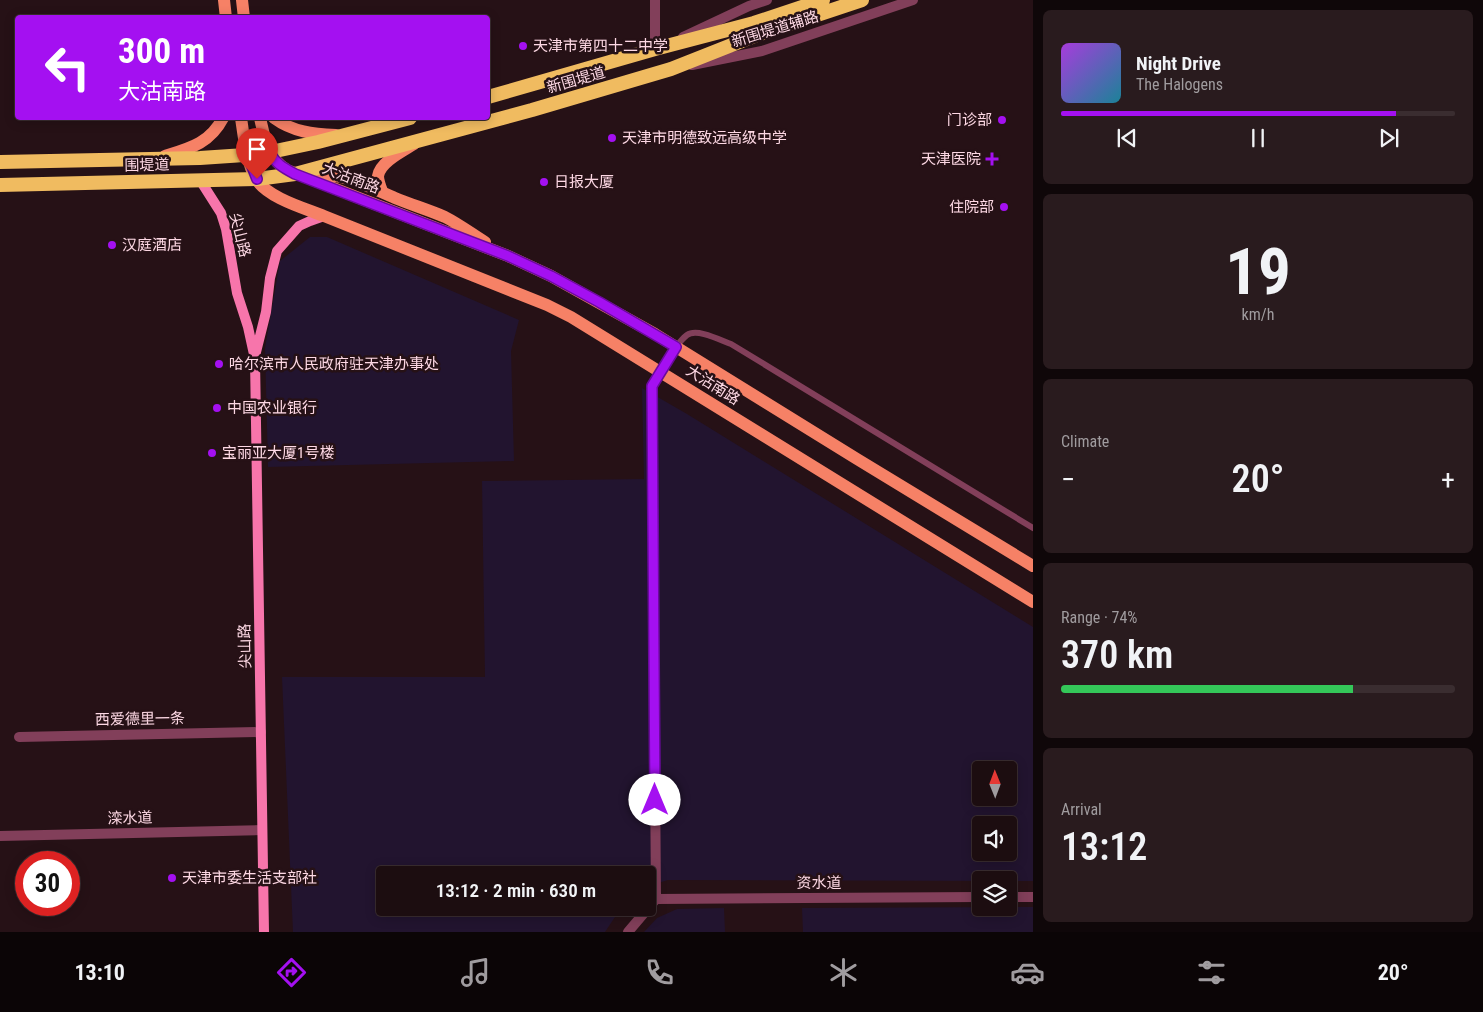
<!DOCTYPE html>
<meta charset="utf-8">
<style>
:root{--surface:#1c0d10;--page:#291b1e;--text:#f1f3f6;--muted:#a09c9f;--line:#3a2d30;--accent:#a410f1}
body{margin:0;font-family:"Roboto Condensed","Noto Sans SC",sans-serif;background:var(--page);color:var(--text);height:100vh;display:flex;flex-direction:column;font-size:19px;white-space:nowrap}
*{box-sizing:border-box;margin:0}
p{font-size:16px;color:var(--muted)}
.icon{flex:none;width:28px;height:28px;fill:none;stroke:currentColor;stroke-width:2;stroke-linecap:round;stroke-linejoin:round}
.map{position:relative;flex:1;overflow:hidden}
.sheet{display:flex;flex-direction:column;gap:10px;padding:10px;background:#0f0709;width:450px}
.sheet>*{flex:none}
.hud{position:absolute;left:15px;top:15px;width:475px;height:105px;border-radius:5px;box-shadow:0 2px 12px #0003,0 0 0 1px var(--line);background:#a410f1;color:#fff;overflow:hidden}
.needle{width:32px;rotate:359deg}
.controls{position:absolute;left:972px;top:761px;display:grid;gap:10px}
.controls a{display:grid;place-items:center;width:45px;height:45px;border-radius:5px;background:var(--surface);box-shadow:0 2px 12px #0003,0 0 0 1px var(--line);font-size:25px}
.speed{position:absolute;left:15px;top:851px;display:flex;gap:10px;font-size:25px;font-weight:700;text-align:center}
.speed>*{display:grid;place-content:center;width:65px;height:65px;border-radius:50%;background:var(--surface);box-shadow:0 2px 12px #0003,0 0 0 1px var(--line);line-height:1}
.speed .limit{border:8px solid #d22;background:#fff;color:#111}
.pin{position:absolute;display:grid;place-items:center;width:42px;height:42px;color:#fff;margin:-51px -21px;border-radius:50% 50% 50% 0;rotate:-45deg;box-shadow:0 0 5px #0007}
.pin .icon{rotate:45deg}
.me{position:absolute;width:55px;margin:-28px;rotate:0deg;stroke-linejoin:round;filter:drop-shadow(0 0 4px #0008)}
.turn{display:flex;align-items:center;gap:18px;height:105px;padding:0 20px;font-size:22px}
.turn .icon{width:65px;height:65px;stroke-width:2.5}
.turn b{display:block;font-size:35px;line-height:42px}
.big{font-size:38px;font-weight:600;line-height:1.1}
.sheet .tile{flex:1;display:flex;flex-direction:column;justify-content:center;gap:8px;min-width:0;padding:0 18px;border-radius:8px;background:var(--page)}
.sheet .dial{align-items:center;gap:0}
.dial b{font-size:65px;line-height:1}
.song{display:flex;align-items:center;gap:15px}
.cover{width:60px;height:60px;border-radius:8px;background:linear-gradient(135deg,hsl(280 70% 55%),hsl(190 70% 35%))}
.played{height:5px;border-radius:2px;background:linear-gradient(90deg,var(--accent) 85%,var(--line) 85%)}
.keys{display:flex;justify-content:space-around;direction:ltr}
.heat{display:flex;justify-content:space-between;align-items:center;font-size:28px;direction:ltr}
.charge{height:8px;border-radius:4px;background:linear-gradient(90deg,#34c759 74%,var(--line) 0)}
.trip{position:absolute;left:376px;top:866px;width:280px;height:50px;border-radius:5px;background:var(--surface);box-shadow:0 2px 12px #0003,0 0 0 1px var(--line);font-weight:600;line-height:50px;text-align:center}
.dock{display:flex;height:80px;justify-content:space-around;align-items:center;background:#0b0506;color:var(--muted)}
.dock .icon{width:35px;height:35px}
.dock .active{color:var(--accent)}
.dock b{font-size:22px;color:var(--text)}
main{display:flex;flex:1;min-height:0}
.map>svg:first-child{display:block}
</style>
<main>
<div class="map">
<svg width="1033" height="932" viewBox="0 0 1033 932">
<rect width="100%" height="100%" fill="#261116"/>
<path fill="#22142f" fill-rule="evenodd" d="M310,237H327L519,320L511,351L514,461L268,467L265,348L280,261Z
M642,388L687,414L1033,627V881L668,880L648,886V875H385V908H621L605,932H293L282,677H485L482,481L644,479ZM981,770H1009V798H981ZM981,825H1009V852H981Z
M1033,907V932H803L802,908Z
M724,908L725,932H644L657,918L677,909Z"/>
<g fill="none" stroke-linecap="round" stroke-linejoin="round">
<path stroke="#823f5a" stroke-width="6" d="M676,347C679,343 683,338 687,335C697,328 720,340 731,344L1033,528"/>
<path stroke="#823f5a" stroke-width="10" d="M655,0V49
M19,737L261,732
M0,836L262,830
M1009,897H1033
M656,899L981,897
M628,932L656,899L652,386L676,347"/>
<path stroke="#823f5a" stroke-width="10" d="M683,37L749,6L767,0
M692,65L762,51L913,0"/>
<path stroke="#f775ab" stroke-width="10" d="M200,180L221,213L226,229L237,293L248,327L255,359L264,932
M255,356L266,312L270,278L277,251L299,226L310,221L324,216"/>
<path stroke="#f68166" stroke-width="12" d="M224,0L226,18
M242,0L244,18
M241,118C244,137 246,161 256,179C268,198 304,208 324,216L547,305L571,317L1033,602
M260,118C265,139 267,158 287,170L508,256L551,276L655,334L857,459L1033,566
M274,118C293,132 313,134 336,135
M165,156C191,148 210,143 223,118
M307,174C341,172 365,185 395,198C412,205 429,210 445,217C459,224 472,234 485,242
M382,191C380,186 378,181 378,176C380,162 403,151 414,144"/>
<path stroke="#f0bb60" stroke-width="14" d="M488,97L655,49L754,23L823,0
M0,162L200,158L261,154L318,142L410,118
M0,185L257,179L295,174L532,110L671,69L757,35L862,0"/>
</g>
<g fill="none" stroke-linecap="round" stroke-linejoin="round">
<g stroke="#6b0a9d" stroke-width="12">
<path id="route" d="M257,179L248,156L270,153C276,164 284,168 295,174L508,256L551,276L599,302L676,347L652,386L655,800"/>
</g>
<use href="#route" stroke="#a410f1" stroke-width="9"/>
</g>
<g fill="#a410f1" stroke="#261116" stroke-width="2">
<circle cx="523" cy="46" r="5"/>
<circle cx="1002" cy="120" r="5"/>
<circle cx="612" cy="138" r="5"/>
<path d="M989.5 151.5h5v5h5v5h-5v5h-5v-5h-5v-5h5z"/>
<circle cx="544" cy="182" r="5"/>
<circle cx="1004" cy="207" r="5"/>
<circle cx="112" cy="245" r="5"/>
<circle cx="219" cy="364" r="5"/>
<circle cx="217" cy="408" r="5"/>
<circle cx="212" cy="453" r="5"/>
<circle cx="172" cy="878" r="5"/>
</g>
<g text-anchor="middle" stroke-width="5" stroke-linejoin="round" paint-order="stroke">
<g font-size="15" fill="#fdd8e4" stroke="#261116">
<text transform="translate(775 29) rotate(-17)" y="5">新围堤道辅路</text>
<text transform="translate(576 80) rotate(-16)" y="5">新围堤道</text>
<text transform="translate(147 165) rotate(-1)" y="5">围堤道</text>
<text transform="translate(351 178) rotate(21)" y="5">大沽南路</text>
<text transform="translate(240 235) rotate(76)" y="5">尖山路</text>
<text transform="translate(713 385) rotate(32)" y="5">大沽南路</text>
<text transform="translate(245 646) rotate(-91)" y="5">尖山路</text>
<text transform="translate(140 719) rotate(-1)" y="5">西爱德里一条</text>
<text transform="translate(130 818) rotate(-1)" y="5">滦水道</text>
<text x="819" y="888">资水道</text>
</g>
<g font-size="15" fill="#fdd8e4" stroke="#261116" text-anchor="start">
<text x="533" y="51">天津市第四十二中学</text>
<text x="992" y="125" text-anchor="end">门诊部</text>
<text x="622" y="143">天津市明德致远高级中学</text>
<text x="981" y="164" text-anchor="end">天津医院</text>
<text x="554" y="187">日报大厦</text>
<text x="994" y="212" text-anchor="end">住院部</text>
<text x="122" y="250">汉庭酒店</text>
<text x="229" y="369">哈尔滨市人民政府驻天津办事处</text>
<text x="227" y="413">中国农业银行</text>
<text x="222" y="458">宝丽亚大厦1号楼</text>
<text x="182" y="883">天津市委生活支部社</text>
</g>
</g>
</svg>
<div class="controls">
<a><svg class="needle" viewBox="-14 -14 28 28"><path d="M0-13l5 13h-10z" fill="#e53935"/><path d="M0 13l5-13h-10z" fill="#a09c9f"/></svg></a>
<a><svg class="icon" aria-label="sound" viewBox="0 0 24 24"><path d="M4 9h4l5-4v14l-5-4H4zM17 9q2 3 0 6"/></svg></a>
<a><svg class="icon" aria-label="layers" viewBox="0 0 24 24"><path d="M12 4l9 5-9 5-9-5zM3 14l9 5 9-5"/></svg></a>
</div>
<div class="speed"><div class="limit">30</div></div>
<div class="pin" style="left:257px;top:179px;background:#d93025"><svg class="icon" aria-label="arrive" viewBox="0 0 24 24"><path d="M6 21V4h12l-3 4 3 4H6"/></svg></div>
<svg class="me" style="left:655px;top:800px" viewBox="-20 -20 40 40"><circle r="19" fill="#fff"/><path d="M0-13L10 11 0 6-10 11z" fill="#a410f1"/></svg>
<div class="trip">13:12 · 2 min · 630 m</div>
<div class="hud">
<div class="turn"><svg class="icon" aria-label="left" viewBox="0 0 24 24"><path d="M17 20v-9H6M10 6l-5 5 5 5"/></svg><div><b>300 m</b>大沽南路</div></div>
</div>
</div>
<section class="sheet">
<div class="tile">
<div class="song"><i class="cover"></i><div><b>Night Drive</b><p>The Halogens</p></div></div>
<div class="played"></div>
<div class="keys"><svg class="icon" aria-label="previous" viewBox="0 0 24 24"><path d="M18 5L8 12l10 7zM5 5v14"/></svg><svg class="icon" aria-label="pause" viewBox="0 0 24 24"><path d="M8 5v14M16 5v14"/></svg><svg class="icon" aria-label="next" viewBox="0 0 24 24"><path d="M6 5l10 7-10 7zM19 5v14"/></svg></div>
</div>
<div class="tile dial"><b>19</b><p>km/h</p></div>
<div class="tile"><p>Climate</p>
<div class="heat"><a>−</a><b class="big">20°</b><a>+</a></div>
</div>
<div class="tile"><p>Range · 74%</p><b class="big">370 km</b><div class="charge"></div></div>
<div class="tile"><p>Arrival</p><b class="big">13:12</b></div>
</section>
</main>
<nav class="dock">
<b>13:10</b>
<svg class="icon active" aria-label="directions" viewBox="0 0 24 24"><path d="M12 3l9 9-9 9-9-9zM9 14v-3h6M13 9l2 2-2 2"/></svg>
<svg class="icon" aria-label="music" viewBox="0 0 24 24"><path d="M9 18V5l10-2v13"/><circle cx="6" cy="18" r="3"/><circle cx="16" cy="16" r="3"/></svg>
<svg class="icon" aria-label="phone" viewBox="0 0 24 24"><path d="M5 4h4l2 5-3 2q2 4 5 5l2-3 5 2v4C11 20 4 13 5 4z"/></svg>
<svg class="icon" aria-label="climate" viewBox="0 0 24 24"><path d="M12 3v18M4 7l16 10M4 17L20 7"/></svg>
<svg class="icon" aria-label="car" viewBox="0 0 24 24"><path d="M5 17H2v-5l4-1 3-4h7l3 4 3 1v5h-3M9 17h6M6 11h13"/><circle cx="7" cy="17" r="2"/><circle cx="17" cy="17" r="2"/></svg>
<svg class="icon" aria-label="filters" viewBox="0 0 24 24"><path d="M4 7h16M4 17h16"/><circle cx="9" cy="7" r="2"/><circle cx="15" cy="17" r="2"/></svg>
<b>20°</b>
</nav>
